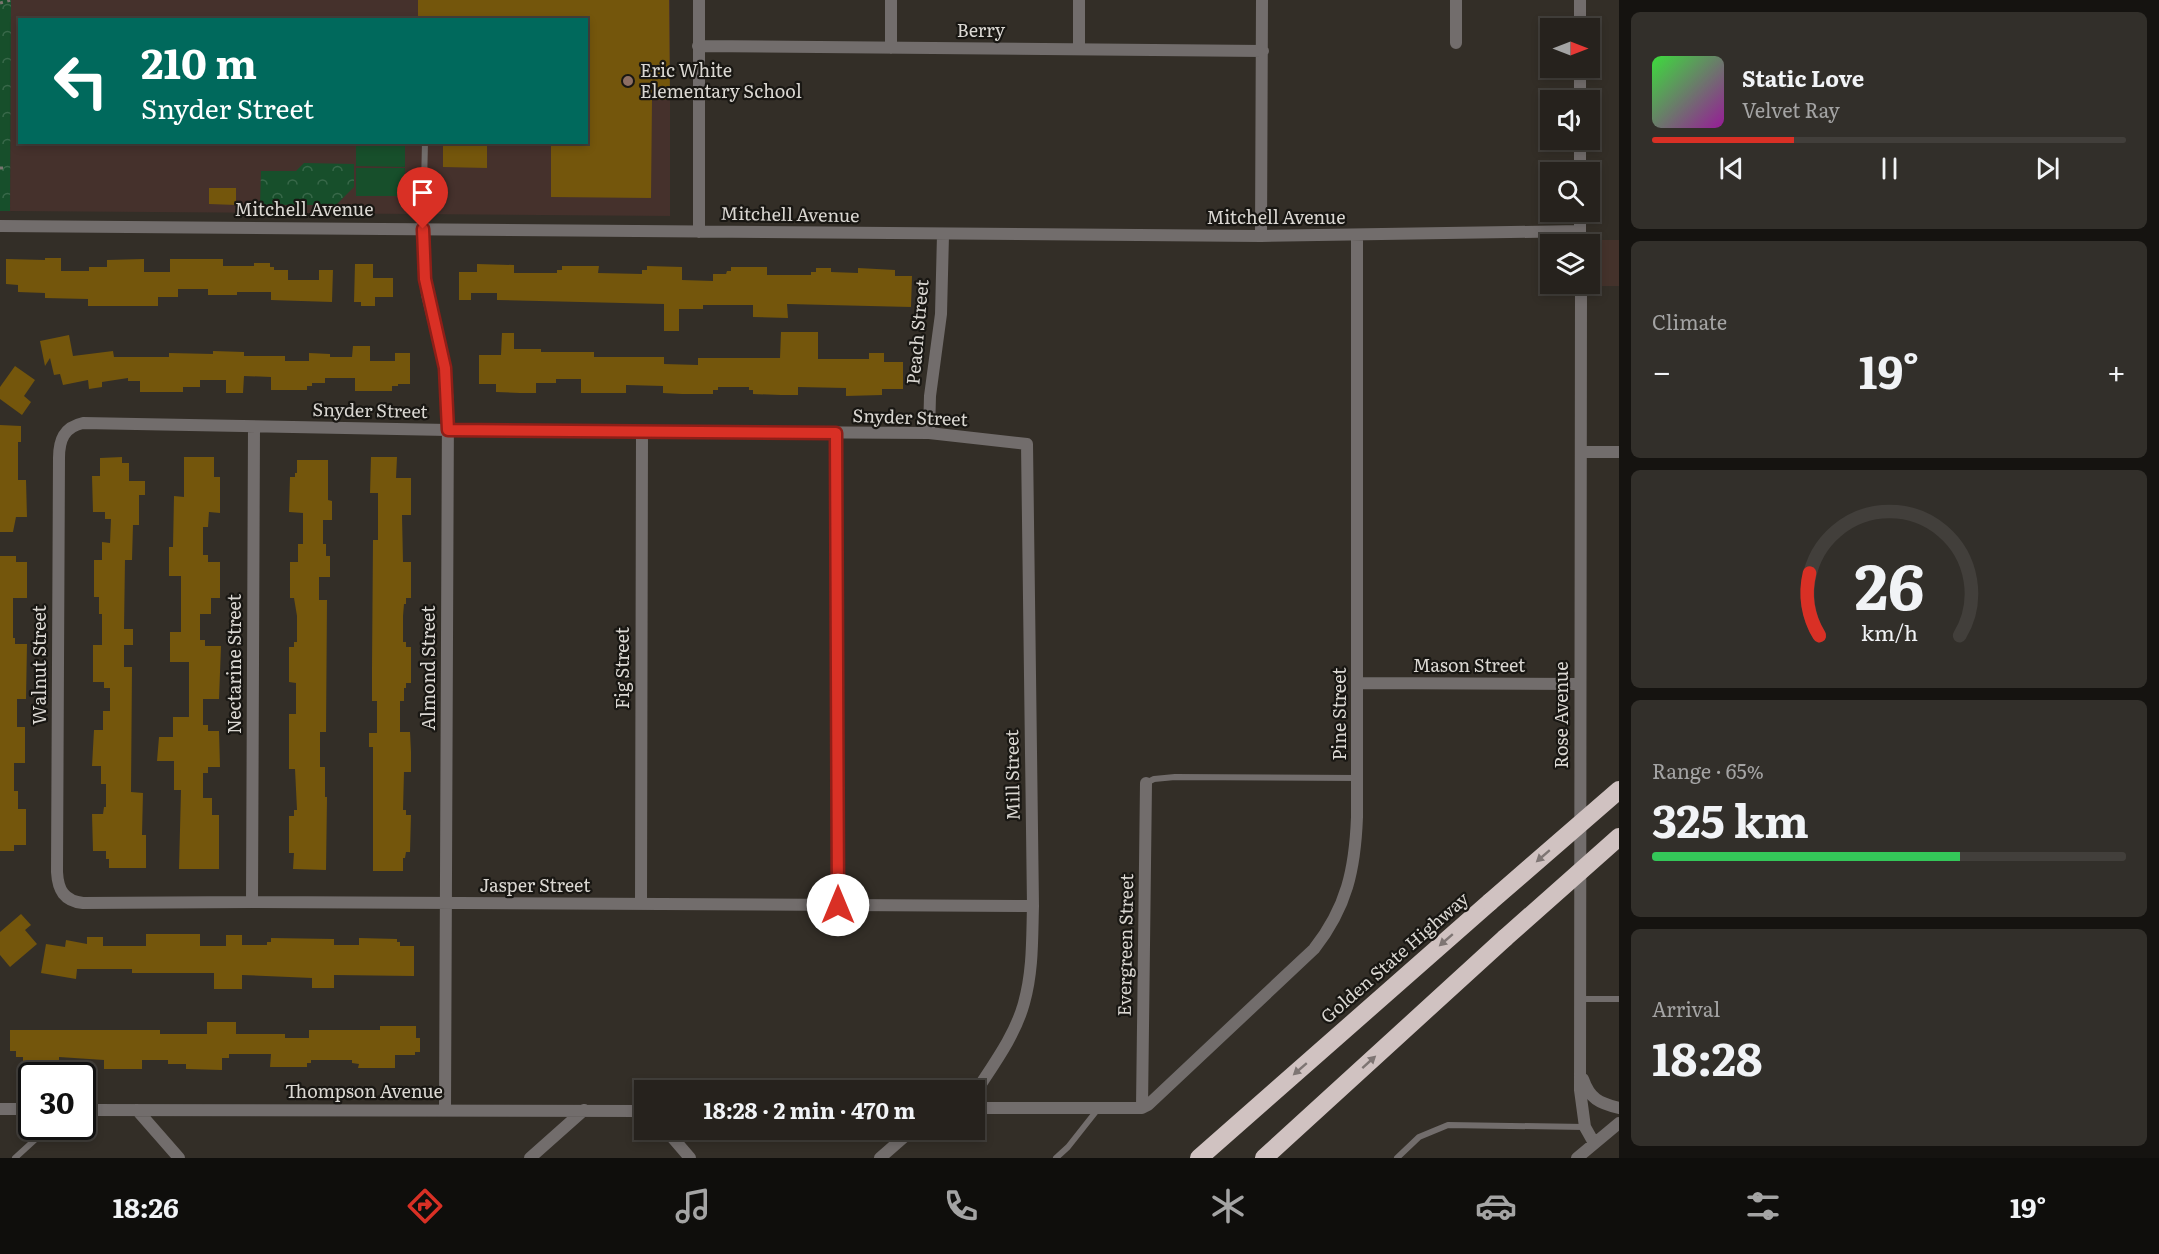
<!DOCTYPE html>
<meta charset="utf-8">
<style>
:root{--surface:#26221d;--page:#322f2a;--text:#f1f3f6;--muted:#a4a4a4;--line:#423f3b;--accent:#d93025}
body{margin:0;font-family:Literata,serif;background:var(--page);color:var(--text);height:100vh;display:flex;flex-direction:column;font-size:22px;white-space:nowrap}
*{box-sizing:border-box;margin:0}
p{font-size:20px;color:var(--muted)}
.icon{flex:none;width:33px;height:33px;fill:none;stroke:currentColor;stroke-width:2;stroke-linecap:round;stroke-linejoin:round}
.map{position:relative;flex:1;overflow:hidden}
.details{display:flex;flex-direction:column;gap:12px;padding:12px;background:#151310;width:540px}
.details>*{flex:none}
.top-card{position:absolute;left:18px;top:18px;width:570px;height:126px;border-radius:0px;box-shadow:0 3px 9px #0003,0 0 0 2px var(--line);background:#00695c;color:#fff;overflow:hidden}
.needle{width:39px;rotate:90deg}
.controls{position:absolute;left:1540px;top:18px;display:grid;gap:12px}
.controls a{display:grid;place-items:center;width:60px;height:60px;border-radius:0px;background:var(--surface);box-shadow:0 3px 9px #0003,0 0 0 2px var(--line);font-size:30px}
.speed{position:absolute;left:18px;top:1062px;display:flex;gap:12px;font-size:30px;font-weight:700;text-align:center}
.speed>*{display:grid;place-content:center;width:78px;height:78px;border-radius:50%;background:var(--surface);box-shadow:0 3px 9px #0003,0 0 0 2px var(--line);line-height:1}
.speed .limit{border:3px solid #111;border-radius:9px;background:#fff;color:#111}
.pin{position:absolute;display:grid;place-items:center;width:51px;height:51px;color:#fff;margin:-62px -26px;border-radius:50% 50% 50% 0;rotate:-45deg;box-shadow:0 0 6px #0007}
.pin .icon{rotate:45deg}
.me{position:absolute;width:66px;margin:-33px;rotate:0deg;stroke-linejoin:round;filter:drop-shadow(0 0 4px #0008)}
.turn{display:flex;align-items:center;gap:21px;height:126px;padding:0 24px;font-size:27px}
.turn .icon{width:78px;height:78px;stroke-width:2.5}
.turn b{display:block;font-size:42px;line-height:51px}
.big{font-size:45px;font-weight:700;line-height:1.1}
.details .card{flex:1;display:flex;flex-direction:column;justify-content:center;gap:9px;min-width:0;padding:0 21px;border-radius:9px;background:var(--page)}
.details .dial{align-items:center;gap:0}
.dial svg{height:156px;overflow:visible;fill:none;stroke:var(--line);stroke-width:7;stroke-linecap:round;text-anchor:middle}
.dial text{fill:var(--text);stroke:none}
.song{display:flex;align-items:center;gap:18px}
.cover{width:72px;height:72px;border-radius:9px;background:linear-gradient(135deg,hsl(120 70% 55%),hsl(300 70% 35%))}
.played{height:6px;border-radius:3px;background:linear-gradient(90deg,var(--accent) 30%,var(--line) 30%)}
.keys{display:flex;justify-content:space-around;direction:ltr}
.heat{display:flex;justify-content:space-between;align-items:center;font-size:33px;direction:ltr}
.charge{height:9px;border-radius:4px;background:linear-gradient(90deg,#34c759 65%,var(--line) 0)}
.trip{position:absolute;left:634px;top:1080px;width:351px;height:60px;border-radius:0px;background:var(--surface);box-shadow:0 3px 9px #0003,0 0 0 2px var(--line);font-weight:700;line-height:60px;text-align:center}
.menu{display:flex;height:96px;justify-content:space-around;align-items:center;background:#0f0e0c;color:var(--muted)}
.menu .icon{width:42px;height:42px}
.menu .active{color:var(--accent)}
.menu b{font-size:27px;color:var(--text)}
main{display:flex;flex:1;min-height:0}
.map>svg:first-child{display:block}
</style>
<main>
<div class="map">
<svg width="1619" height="1158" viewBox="0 0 1619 1158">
<defs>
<pattern id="park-crowns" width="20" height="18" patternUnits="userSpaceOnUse" patternTransform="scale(1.5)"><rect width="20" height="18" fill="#174f2b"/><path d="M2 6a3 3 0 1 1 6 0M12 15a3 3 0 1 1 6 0" fill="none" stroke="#386849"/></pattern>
</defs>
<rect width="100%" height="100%" fill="#332e27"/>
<path fill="#44322b" d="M1595,240H1619V286H1595Z"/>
<path fill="#45312c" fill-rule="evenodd" d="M11,0H670V216L10,211ZM20,20H586V142H20Z"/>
<path fill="url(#park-crowns)" d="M0,0H11L10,211H0Z
M304,163L354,164V187L336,205H260L261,171H296Z"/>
<path fill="#174f2b" d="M356,143H405V167L356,166Z
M356,168H405L404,196H356Z"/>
<path fill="#74560c" d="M418,0H669L670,100H652L651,198L551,197V142H586V20H418Z
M443,142H487V168L443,167Z
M209,188H236V205L209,204Z
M45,258H61V271H89V267H107V260L144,259V272H170V259H223V266H254V263H270V267H274V270H288V280H319V270H333L332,302L271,300V292H237V295H208V289H178V297H158V306H88V299L45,298V293L18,292V285L6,284V259L45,260Z
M355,264H373V278H393V297H375V306H361V302H354Z
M477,264L514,265V273H557V270H562V266H599L598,273L642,274V270H647V266L682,267V280L713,281V274H726L727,271H731V267H767V275H811V272H816V268H831V272L858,273V268L895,270V276H912L911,307L787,304L788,318L753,317V305H703V309H679V331H664V304L497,300V293H471V300H459V272H477Z
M781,332H818V359H869V353H884V362H903V389H882V395L846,396V388L798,387V395H781L753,394V390H749V387H718V390H713V394H682L663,393V386L626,385V393H581V379H556V383H536V393H520L496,392V384H479V355H501L502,333H514V349H541V352H594V357H664V364L698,365V358H780Z
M69,335L73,356L113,351L114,357H169V353L213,354V351L244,352V356H285V361H309V353L330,354V357H352L353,346H370V361H395V353H410V384H398V386H392V391H355V378H325V383H312V386H307V390H271V377L244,376L243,393H226V380H200V387H183V392H140V381H128V378L102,382V387L89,389L88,380L63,385L60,374L54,375L50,358L45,366L40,341Z
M15,366L35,380L24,396L31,402L22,415L0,399V387Z
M0,425L21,426V442H18V480H26L27,517H16L13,532H0Z
M122,457V463H129V481H145V495H139V525H133L132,560H125L124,629H133V645H124V667H132L131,792L143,793L142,835H146V868H109V859H106V851H93L92,814H103L104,807H106V784H101V766H92L94,730H103V711H110V688H104V682H93V645H102V614H99V597H94V560H102V542L110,543L111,519H105V512H93L92,476H100V458Z
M184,457H214V477H220V513L209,512L208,527H203V555H208V562H220V598H211V614H200V640H205V646H221L219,699H203V725H208V731H219L220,767H208V773H203V798H212V815H219V869H179L181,790H174V761H157L159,737H173V717H189V662H170V632H181V576H169V547H173L174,496L184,497Z
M371,457H397L396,478H411V515H402L403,562H411V598H406V604H404L403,616V642H406V647H411V683H406V688H404V701H400V732H410L411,752V772H404L403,810H406V815H411L410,852H406L405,858H403V871H373V747H369V733H377V701H372V667L373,540H378V493H370Z
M297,460H328V500L332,501V520H323V544H326V556H330V577H319V600H327L326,732H320V767H325V797H327L326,870L293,869L294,853H289V816H294V810H297L295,769H289V714H296V683L289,682V647H294V642H297V616L294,598H290V562H298V544H303V513L289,512L290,477H295V473H297Z
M0,556H16V562H27V598H13V638H15V644H27L26,699H17V727H25V763H14V791H18V809H26V845H14V851H0Z
M21,914L31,925L25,930L37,944L10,967L0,955V932Z
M146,934H200V946H226V935H242V945H267V942H271V938L334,939V945H359V938L397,939V942H400V946H414V976L334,975V988H312V978L242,975V989H214V973H132V969H77L76,979L41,973L46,944L65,947L66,940L87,944V937H103V946H146Z
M207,1022H236V1034H285V1038H309V1030H380V1026H416V1038H420V1052H415V1055H395V1068H358L359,1064L352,1063V1060H311V1063H307V1067H270L271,1054H229V1058H222V1070L186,1069V1064H168V1060H142V1069H104V1060L59,1057V1069H23V1057H16V1051H10V1030H160V1034H207Z"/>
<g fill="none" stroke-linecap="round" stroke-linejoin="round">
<path stroke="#79756f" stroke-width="3" stroke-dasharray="3 4.5" stroke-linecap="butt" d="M0,3L11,0
M0,168H4"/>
<path stroke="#726d6c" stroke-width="6" d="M423,229L425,142
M1146,783L1154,779L1175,777L1357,778
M1580,999H1619
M15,1158L50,1126
M1056,1158L1068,1147L1098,1109
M1397,1158L1419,1137L1448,1125L1585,1127"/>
<path stroke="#726d6c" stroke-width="12" d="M699,0V232
M891,0V48
M1079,0V49
M1580,0V28
M1456,43V0
M698,46L1263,51
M1580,68V100
M1580,140V172
M1580,212V244
M0,226L1261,236L1580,231
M423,229V263L427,294L445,368L448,405L445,1110
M1261,236L1262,0
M1581,284L1580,1090L1585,1127L1594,1143
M836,433L838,905
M929,433L930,396L941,314L943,235
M1581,452H1619
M1358,683L1580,684
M252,902L254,427
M641,904L642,431
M1583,1079C1590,1099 1599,1103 1619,1108
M975,1093C993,1065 1015,1036 1024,1003C1033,971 1032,939 1033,906L1027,444L929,433L448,430L83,423C64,427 59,440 59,458L57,872C58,890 64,901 83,903L252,902L1033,906
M975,1108H1142L1148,1105L1314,949C1347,907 1355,869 1357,817V235
M1142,1108L1146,783
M0,1109H32
M82,1110L645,1111
M137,1110L179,1158
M666,1130L690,1158
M530,1158L584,1110
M880,1158L912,1130
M1577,1158L1619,1123"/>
<path stroke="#d0c2c1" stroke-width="18" d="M1199,1158L1490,902
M1264,1158L1505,938"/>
<path stroke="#d0c2c1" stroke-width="18" d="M1490,902L1619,790
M1505,938L1619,837"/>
</g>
<defs><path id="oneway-solid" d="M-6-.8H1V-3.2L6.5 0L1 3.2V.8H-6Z" transform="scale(1.5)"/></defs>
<g fill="#7e7573">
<use href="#oneway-solid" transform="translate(1543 856) rotate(139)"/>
<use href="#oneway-solid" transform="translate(1446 940) rotate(139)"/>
<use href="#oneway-solid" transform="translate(1369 1062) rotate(-42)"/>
<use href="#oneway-solid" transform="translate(1300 1069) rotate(139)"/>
</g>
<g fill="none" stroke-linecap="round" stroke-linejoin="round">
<g stroke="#8d1f18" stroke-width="15">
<path id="route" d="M423,229L425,279L445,368L448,430L836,433L838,905"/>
</g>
<use href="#route" stroke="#d93025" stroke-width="10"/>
</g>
<circle fill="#8d6e63" stroke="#191713" stroke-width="2" cx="628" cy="81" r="6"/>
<g text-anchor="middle" stroke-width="4.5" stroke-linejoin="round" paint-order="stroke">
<g font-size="18" fill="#dad7d2" stroke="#191713">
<text x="981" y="37">Berry</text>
<text x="304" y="216">Mitchell Avenue</text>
<text transform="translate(790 215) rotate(1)" y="6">Mitchell Avenue</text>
<text x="1276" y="224">Mitchell Avenue</text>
<text transform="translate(918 332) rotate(-85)" y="6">Peach Street</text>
<text transform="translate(370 411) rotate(1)" y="6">Snyder Street</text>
<text transform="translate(910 418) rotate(2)" y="6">Snyder Street</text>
<text transform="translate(235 664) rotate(-90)" y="6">Nectarine Street</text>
<text transform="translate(40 665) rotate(-90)" y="6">Walnut Street</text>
<text x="1469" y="672">Mason Street</text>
<text transform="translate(429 668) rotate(-90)" y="6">Almond Street</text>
<text transform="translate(623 668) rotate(-90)" y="6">Fig Street</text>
<text transform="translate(1340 714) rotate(-90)" y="6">Pine Street</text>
<text transform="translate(1562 715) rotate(-90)" y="6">Rose Avenue</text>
<text transform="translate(1013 775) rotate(-91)" y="6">Mill Street</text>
<text x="535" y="892">Jasper Street</text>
<text transform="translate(1126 945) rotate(-89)" y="6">Evergreen Street</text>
<text transform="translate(1395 958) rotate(-41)" y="6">Golden State Highway</text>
<text x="364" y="1098">Thompson Avenue</text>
</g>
<g font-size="18" fill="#dad7d2" stroke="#191713" text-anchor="start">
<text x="640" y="77">Eric White<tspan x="640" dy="21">Elementary School</tspan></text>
</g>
</g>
</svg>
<div class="controls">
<a><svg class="needle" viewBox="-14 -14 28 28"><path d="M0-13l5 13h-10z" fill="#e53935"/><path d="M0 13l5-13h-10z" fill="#a4a4a4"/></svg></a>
<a><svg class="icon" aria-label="sound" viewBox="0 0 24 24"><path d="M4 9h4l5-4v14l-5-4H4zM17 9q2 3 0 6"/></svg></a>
<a><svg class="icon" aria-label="search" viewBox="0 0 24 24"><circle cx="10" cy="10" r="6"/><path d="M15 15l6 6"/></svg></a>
<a><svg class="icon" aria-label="layers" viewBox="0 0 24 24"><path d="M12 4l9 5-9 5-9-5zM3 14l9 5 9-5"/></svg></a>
</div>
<div class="speed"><div class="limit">30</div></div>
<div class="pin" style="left:423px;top:229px;background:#d93025"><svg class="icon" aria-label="arrive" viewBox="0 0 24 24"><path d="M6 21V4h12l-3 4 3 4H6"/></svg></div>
<svg class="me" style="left:838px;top:905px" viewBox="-20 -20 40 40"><circle r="19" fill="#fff"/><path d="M0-13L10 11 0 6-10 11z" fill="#d93025"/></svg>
<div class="trip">18:28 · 2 min · 470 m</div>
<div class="top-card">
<div class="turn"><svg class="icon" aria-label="left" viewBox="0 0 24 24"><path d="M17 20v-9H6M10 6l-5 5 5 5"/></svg><div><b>210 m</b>Snyder Street</div></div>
</div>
</div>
<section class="details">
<div class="card">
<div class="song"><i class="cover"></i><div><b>Static Love</b><p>Velvet Ray</p></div></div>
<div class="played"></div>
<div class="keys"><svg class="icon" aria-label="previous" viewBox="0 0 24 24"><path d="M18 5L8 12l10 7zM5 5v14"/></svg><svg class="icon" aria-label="pause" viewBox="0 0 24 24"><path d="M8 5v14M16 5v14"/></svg><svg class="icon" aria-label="next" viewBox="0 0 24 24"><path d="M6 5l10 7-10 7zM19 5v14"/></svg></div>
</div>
<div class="card"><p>Climate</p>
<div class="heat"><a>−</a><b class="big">19°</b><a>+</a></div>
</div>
<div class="card dial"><svg viewBox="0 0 100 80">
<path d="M14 69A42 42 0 1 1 86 69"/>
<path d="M14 69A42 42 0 0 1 9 37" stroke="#d93025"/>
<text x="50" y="56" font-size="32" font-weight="700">26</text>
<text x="50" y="72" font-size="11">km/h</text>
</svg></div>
<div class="card"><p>Range · 65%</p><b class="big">325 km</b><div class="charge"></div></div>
<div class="card"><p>Arrival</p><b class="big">18:28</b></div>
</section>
</main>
<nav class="menu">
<b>18:26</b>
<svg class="icon active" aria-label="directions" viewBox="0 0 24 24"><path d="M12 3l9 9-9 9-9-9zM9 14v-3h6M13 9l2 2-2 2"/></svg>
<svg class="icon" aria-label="music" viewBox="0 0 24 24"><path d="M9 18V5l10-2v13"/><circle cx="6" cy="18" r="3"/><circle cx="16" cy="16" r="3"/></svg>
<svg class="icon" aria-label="phone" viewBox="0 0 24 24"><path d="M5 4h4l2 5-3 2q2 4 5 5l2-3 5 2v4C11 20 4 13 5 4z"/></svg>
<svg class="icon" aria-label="climate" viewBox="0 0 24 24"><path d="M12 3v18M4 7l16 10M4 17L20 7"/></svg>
<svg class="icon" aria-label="car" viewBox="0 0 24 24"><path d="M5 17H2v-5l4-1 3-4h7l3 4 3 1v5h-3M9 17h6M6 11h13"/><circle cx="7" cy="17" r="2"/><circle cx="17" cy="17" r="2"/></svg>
<svg class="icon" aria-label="filters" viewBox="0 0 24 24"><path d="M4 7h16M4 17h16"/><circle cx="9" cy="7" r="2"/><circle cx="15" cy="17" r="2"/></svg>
<b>19°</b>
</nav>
